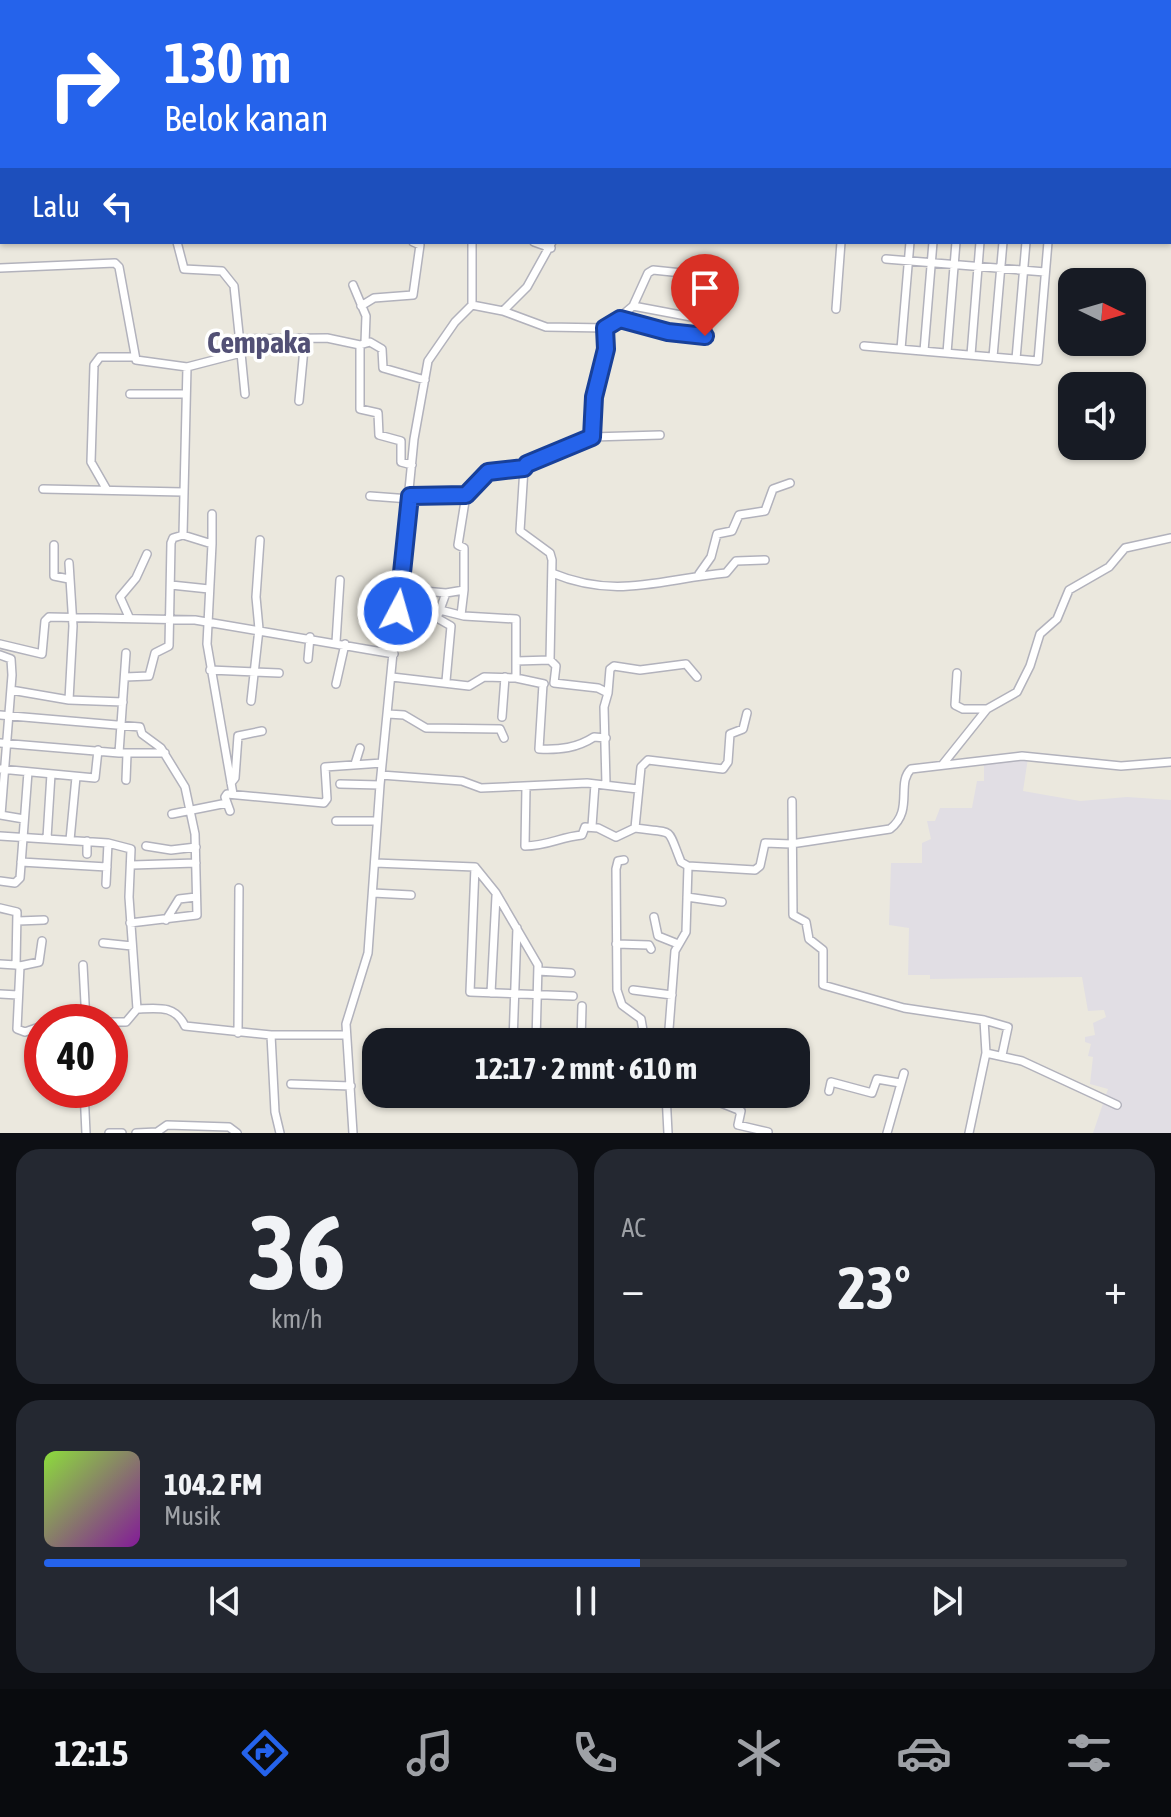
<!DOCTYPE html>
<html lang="id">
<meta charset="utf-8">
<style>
:root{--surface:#171b24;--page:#242831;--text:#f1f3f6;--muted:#9ea1a6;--line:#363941;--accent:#2563eb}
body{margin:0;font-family:"Asap Condensed",sans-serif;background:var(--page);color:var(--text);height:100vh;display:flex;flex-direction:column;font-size:30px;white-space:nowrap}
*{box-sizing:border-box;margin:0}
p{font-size:26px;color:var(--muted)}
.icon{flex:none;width:44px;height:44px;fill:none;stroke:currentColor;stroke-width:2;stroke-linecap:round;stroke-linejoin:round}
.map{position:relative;height:1133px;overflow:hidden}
.details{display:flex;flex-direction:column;gap:16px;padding:16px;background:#0d0f14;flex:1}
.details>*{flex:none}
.hud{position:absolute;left:0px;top:0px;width:1172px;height:244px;box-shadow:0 2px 6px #0004;background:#2563eb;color:#fff;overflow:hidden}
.needle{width:52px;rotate:95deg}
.fabs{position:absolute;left:1058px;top:268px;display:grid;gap:16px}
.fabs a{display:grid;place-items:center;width:88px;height:88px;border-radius:16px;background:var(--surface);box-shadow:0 2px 6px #0004;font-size:40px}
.speed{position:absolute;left:24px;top:1004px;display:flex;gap:16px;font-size:40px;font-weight:700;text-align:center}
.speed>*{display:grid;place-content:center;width:104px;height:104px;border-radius:50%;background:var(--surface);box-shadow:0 2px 6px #0004;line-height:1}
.speed .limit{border:12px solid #d22;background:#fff;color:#111}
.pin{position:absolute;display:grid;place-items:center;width:68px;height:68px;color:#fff;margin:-82px -34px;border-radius:50% 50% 50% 0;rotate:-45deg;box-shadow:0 0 8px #0007}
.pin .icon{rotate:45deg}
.me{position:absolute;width:88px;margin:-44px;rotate:6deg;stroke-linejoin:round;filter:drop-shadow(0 0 6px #0008)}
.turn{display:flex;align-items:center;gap:28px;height:168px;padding:0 32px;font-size:36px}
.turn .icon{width:104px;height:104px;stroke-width:2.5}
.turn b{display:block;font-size:56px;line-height:68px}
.then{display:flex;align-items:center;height:76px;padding:0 32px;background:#0003;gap:16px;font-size:30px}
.big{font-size:60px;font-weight:700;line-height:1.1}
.details .widget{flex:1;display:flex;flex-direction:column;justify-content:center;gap:12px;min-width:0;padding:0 28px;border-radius:24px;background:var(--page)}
.details .dial{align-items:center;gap:0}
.dial b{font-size:104px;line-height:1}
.song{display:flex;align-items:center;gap:24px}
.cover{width:96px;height:96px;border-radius:12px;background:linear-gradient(135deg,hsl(90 70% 55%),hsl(290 70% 35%))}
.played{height:8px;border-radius:4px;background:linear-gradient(90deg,var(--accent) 55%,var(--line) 55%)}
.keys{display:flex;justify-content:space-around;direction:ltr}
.heat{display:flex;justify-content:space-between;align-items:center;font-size:44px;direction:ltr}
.details .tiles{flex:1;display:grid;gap:16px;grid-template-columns:1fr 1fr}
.widget:last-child{grid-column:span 2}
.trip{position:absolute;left:362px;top:1028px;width:448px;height:80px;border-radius:24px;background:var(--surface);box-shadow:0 2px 6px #0004;font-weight:700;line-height:80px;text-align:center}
.tab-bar{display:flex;height:128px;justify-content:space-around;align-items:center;background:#090b0e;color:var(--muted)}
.tab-bar .icon{width:56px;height:56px}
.tab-bar .active{color:var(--accent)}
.tab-bar b{font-size:36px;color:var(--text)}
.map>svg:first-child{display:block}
</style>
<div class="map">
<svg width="1171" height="1133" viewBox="0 0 1171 1133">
<rect width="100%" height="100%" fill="#ebe8de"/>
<path fill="#e1dee4" d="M1011,758H1028L1023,791L1080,801L1127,797L1171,800V1133H1093L1108,1089L1090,1084L1093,1057L1088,1056L1091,1044L1085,1042V1037L1095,1035L1093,1023L1106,1017L1104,1010L1088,1011L1082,977L930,979V975H908L909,928L889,925L891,863H922V843L931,839L927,821H935L940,808H972L977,781H984V764Z"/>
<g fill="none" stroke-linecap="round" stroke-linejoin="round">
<g stroke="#b2b2bc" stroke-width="10">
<path id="minor" d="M155,0H163
M194,0L198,2
M689,0L690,2
M94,2L98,0
M235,2L236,0
M460,2V0
M579,2L580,0
M0,99L2,106
M0,136L2,125
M534,242L551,248
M886,259L1045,272
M0,268L115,263L119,267L136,360L187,367L241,353L234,286L222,271L184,269L177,242
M353,285L366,316L365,343
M472,305L503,311L527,287L552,242
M361,306L374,298L413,295L420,245L413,242
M836,309L841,242
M503,311L546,327L607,328L633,306L648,273L653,270L721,277
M620,319L698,337L708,333V323L702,319L633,306
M240,339L327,338L360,345L370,342L382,349L383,368L425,380
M360,345V409L378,413L379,435L401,441V462L412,465
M864,346L1038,361L1048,242
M901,349L910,242
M924,351L933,242
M241,353L245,394
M947,353L956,242
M971,355L980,242
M993,357L1003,242
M1016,359L1026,242
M187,367L183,535L212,544L207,644L233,794
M130,394H186
M299,401L305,338
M592,437L660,435
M524,468L520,531L550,553L552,560L550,660L556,666L554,683L598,688L608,693L610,669L614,666L640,670L686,664L697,677
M43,489L183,492
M107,490L91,462L94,365L100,357H133
M370,496L410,499
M410,496L466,495L488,472L524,468L527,464L592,437L593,406L606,349L605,328
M212,514V544
M54,545V576L69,579
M552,573C617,600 661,579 726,573L736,561L765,560
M699,574L711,557L717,534L732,531L739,515L765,511L773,489L790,483
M171,585L209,589
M401,589L446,593L464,590V548L458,545L466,495
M446,593L437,618L451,626L446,681
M440,610L464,616L516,619V661L550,660
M461,615L464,590
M129,617L120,597L136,578L147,554
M336,642L340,580
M0,644L42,654L45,621L49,617L195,620L394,654
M0,655L11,659L12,675L1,815
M308,659L310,637
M516,661V678L544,684
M210,670L279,673
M957,673L955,705L963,709H987
M125,677L149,676L155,653L169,646L171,543L173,538L183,535
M392,677L469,686L484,677L516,678
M336,684L345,644
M543,684L539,749C560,750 577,748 594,737L606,738
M11,690L69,700L123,702
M69,700L73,626L69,563
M251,701L259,629L256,597L260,540
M388,714L404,715L426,728L500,729L504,738
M0,715L140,727L142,734L161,748L185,787L195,834L197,915L130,923
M502,717L505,677
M0,743L119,753L126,653
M119,753H165
M355,764L360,748
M943,764L987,709L1017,692L1030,666L1040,634L1057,619L1069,590L1109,567L1125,548L1171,538
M0,769L95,778L98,750
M381,775L462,781L481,788L587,783L638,789
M126,780L127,754
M231,783L235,778L238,736L262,731
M340,784L380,785
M606,784L604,707L608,693
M526,787L525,846C548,846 560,837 582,835L585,827L598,828L616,837L635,828
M792,801L793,915L806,922L809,939L823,950V985L904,1008L984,1020L986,1053L969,1133
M230,811L225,797L227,794L324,803L327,799L325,767L382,763
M172,814L227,803
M0,815L24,819
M336,821H377
M592,826L595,784
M0,836L108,843L131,849L129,897L137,1009C159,1008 175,1005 185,1026L271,1035H346
M47,838L51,774
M70,840L76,777
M146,846L171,850L196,847
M87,854V841
M624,860L618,861L616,869L617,990L622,1005L641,1019L645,1042
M21,862L107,867
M375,863L475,867L496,893L538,965L536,1042
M132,865L196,863
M688,866L681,862C666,825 676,834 635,828L641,767L648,760L723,769L728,762L730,734L743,729L747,713
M475,867L470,992L573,996
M0,881L15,883L20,878L28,772
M106,884L108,843
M373,893L411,895
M687,897L722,902
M0,908L17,912L16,965L20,966L17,1029L25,1032L42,1026
M654,917L658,936L678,944
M166,920L179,899L196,897
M18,921L44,920
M103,943L132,946
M616,944L649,945L651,949
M0,964L16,965
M83,965L86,1022
M20,966L39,962L42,941
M538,971L571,973
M633,990L672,995
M491,993L496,896
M0,994L18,995
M984,1020L1008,1027L1002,1055
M86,1022H126L137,1009
M238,1033L239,888
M271,1035L275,1112L280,1133
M513,1042L517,928
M581,1042L582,1006
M668,1042L675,951L686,932L688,866L755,870L760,866L765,843L791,844L890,829C914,811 896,783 911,769L1022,756L1121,766L1171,762
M986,1053L1022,1061L1117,1105
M291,1084L351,1086
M84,1090L86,1133
M829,1091L831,1082L872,1093L877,1079L900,1083
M542,1094H551
M666,1094L668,1133
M683,1094L711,1099L741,1111L738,1125L768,1132
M739,1094V1111
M109,1133H122
M136,1133L157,1132L167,1125L229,1127L237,1133
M353,1133L346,1024L368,953L380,785L414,439L428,361L455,322L472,305V242
M887,1133L904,1073"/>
</g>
<use href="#minor" stroke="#fff" stroke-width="7"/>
</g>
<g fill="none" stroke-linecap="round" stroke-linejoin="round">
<g stroke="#184099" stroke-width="20">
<path id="route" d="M398,611L410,496L466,495L488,472L524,468L527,464L592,437L594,397L606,349L605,328L620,319L668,332L705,336"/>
</g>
<use href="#route" stroke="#2563eb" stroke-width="14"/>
</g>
<g text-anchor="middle" stroke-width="7" stroke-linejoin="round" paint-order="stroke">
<g font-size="30" font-weight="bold" fill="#525075" stroke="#fff">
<text x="259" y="353">Cempaka</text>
</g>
</g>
</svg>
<div class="fabs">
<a><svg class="needle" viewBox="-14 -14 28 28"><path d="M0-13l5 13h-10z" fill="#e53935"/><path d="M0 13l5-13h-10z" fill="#9ea1a6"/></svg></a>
<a><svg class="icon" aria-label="sound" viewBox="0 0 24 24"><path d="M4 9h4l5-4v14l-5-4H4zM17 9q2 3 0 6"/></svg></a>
</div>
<div class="speed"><div class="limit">40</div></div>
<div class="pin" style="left:705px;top:336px;background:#d93025"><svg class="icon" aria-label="arrive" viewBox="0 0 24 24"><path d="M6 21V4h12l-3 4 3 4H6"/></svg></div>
<svg class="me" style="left:398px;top:611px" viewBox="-20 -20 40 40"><circle r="17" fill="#2563eb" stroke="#fff" stroke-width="3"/><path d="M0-11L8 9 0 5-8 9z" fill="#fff"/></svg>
<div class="trip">12:17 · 2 mnt · 610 m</div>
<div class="hud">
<div class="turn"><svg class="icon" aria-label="right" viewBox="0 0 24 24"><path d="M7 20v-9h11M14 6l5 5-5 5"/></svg><div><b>130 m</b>Belok kanan</div></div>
<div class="then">Lalu<svg class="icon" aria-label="left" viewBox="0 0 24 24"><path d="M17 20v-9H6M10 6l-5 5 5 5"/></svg></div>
</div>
</div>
<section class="details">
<div class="tiles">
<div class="widget dial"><b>36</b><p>km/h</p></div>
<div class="widget"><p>AC</p>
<div class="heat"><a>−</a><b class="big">23°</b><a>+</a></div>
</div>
<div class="widget">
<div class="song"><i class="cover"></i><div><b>104.2 FM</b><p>Musik</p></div></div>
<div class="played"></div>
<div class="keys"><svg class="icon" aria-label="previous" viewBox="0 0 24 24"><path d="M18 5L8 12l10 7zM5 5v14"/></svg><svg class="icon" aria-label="pause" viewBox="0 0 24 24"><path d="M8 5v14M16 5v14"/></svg><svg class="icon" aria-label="next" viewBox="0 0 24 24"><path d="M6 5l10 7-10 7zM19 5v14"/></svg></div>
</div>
</div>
</section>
<nav class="tab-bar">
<b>12:15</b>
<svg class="icon active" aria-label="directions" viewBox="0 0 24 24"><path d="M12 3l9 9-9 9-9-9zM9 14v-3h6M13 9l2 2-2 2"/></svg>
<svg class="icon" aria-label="music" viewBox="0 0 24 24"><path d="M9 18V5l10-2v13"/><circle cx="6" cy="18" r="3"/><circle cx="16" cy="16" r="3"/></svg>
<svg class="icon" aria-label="phone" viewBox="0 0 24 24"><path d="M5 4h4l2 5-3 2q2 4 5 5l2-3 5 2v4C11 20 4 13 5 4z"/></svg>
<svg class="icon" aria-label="climate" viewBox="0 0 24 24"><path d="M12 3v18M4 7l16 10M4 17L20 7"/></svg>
<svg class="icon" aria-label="car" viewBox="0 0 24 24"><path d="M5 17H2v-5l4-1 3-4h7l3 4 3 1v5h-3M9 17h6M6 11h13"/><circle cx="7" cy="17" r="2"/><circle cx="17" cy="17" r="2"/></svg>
<svg class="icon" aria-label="filters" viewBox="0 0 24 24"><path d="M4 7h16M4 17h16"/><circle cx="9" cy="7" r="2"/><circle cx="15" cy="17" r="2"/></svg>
</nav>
